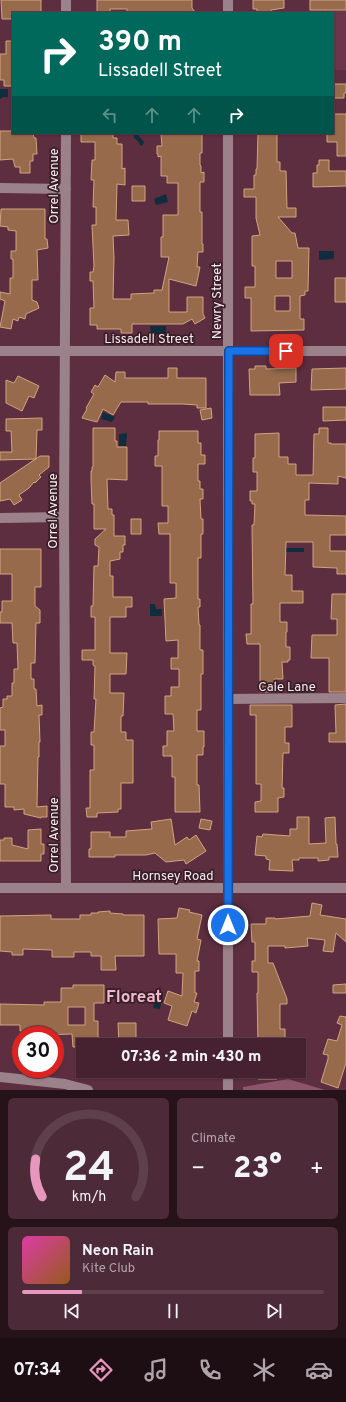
<!DOCTYPE html>
<meta charset="utf-8">
<style>
:root{--surface:#462230;--page:#4d2a38;--text:#f1f3f6;--muted:#b0a4ab;--line:#5e3f4c;--accent:#e797bd}
body{margin:0;font-family:Overpass,sans-serif;background:var(--page);color:var(--text);height:100vh;display:flex;flex-direction:column;font-size:15px;white-space:nowrap}
*{box-sizing:border-box;margin:0}
p{font-size:13px;color:var(--muted)}
.icon{flex:none;width:22px;height:22px;fill:none;stroke:currentColor;stroke-width:2;stroke-linecap:round;stroke-linejoin:round}
.map{position:relative;height:1090px;overflow:hidden}
.sheet{display:flex;flex-direction:column;gap:8px;padding:8px;background:#26131a;flex:1}
.sheet>*{flex:none}
.hud{position:absolute;left:12px;top:12px;width:322px;height:122px;border-radius:0px;box-shadow:0 1px 3px #0004,0 0 0 1px var(--line);background:#00695c;color:#fff;overflow:hidden}
.speed{position:absolute;left:12px;top:1026px;display:flex;gap:8px;font-size:20px;font-weight:700;text-align:center}
.speed>*{display:grid;place-content:center;width:52px;height:52px;border-radius:50%;background:var(--surface);box-shadow:0 1px 3px #0004,0 0 0 1px var(--line);line-height:1}
.speed .limit{border:6px solid #d22;background:#fff;color:#111}
.pin{position:absolute;display:grid;place-items:center;width:34px;height:34px;color:#fff;margin:-17px;border-radius:8px;box-shadow:0 2px 6px #0006}
.me{position:absolute;width:44px;margin:-22px;rotate:0deg;stroke-linejoin:round;filter:drop-shadow(0 0 3px #0008)}
.turn{display:flex;align-items:center;gap:14px;height:84px;padding:0 20px;font-size:18px}
.turn .icon{width:52px;height:52px;stroke-width:2.5}
.turn b{display:block;font-size:28px;line-height:34px}
.lanes{display:flex;align-items:center;height:38px;padding:0 20px;background:#0003;justify-content:center;gap:20px;direction:ltr}
.lanes .off{opacity:.35}
.big{font-size:30px;font-weight:800;line-height:1.1}
.sheet .tile{flex:1;display:flex;flex-direction:column;justify-content:center;gap:6px;min-width:0;padding:0 14px;border-radius:6px;background:var(--page)}
.sheet .dial{align-items:center;gap:0}
.dial svg{height:104px;overflow:visible;fill:none;stroke:var(--line);stroke-width:7;stroke-linecap:round;text-anchor:middle}
.dial text{fill:var(--text);stroke:none}
.song{display:flex;align-items:center;gap:12px}
.cover{width:48px;height:48px;border-radius:6px;background:linear-gradient(135deg,hsl(320 70% 55%),hsl(30 70% 35%))}
.played{height:4px;border-radius:2px;background:linear-gradient(90deg,var(--accent) 20%,var(--line) 20%)}
.keys{display:flex;justify-content:space-around;direction:ltr}
.heat{display:flex;justify-content:space-between;align-items:center;font-size:22px;direction:ltr}
.sheet .tiles{flex:1;display:grid;gap:8px;grid-template-columns:1fr 1fr}
.tile:last-child{grid-column:span 2}
.trip{position:absolute;left:76px;top:1038px;width:230px;height:40px;border-radius:0px;background:var(--surface);box-shadow:0 1px 3px #0004,0 0 0 1px var(--line);font-weight:800;line-height:40px;text-align:center}
.tabs{display:flex;height:64px;justify-content:space-around;align-items:center;background:#1c0e13;color:var(--muted)}
.tabs .icon{width:28px;height:28px}
.tabs .on{color:var(--accent)}
.tabs b{font-size:18px;color:var(--text)}
.map>svg:first-child{display:block}
</style>
<div class="map">
<svg width="346" height="1090" viewBox="0 0 346 1090">
<rect width="100%" height="100%" fill="#5d2e40"/>
<path fill="#6c354a" d="M309,0H346V70H333V13H309Z"/>
<path fill="#8d5569" d="M288,1079L325,1090H243V1087Z"/>
<path fill="#102d3e" d="M0,89H8V97H3L0,99Z
M136,134L138,135L144,142L142,146L140,145L138,141L134,138V135Z
M166,194L168,202L156,205L154,199Z
M319,251H334V259L319,260Z
M150,326H166V334L151,335Z
M103,412L115,417L112,422L101,419Z
M127,433L126,446H119V434Z
M282,548H304V552H281Z
M150,604H155L156,609H162V616H150Z
M156,992L163,994L160,1009L153,1008Z"/>
<path fill="#966a4a" stroke="#d2a381" fill-rule="evenodd" d="M1,0H41V13H13V19H2Z
M97,0H192V8L196,13H127V9H110V13H97Z
M253,0H284V8L271,10V13H257V9H253Z
M310,0H346V10H310Z
M6,41H13V86H4V80H0V54H6Z
M333,84H346V93H344V98H333Z
M333,114H346V156H337V142H327V133H333Z
M0,131H13V133H33L34,138H36L37,154H33V161H30V173H20V167H15L13,159L0,160Z
M81,133H113V138H117V144H122V169L125,168V185L117,184L116,220H128L129,235L113,236L114,258L113,299H131V294L154,293V290H162L169,257H161V237H163V215H178V183H167V176H161V156L158,157V154H157V146H162L161,134H202V153H200V165L201,166V173L204,172V182H200V212H202V244H203V252H198L197,267H200L196,286L169,279V312H187V297H203V314L205,318L195,324L192,319L183,324H132V333H121V329H97V325H90V308H94L93,281H90V272H93L94,266L92,225H96V207H93L94,180H91L92,160H95V142H81Z
M258,133H277V162H280V171H286L287,208H296V217H278L292,233H295L298,248H309L308,291H305V295L300,296V319H304V330L251,331V298H245V287H255V266H252V236L260,235L256,218V197H244V189H254V175H256V169H257ZM276,261H292V278H276ZM275,296H290V311H275Z
M319,160H329V171H346V186L313,187V173H317V165H319Z
M132,186H145V201H132Z
M1,209H45V239H47L48,248L37,250L38,280H32V300L37,302L39,308L26,314L25,319L19,317L18,321L13,319L11,329L0,327L5,301L0,299V292L10,294V278H13V259H11V251H16V231L8,230V227L0,226Z
M335,278H346V302H335Z
M255,366H266V369L296,368V382L279,383L280,395H250L249,369H255Z
M168,368H177V378H206V408H197V405L183,404H148V402H121L113,415L103,409L97,422L82,418L87,409L86,408L94,394L91,392L95,385L98,387L105,375L115,382L116,372H125V378H168Z
M346,368V389L311,390L312,369Z
M18,376L39,386L34,398L29,396L22,411L6,403V380L14,383Z
M323,407H346V420L323,421Z
M211,408L212,418L202,420L200,410Z
M42,418V430H37L36,459L0,460V452H12L11,431H6V419Z
M93,428H115V441H117V447H127V480L107,479L108,509H112V515H114V536H125V545H123V552H120V559L110,561V576H113V597H132V607H126V617H110V653H127L126,674H110V693H124L123,716H121V732H126V740H133V783H121V809H118V812L97,813V817H87L86,808H90V770H94V745H91V732H94L96,699H94L95,666L93,665V660H82V650H95V617H91V606H93L94,566H98L99,547L95,545V539L106,529H94V504H92L91,479V471H92V467H93Z
M319,428H328V443H331V444H346V478L338,476V484L309,483V500H305V515L346,516V535H330V551H346V574H337V568L313,567V542H286L285,575H292V591H303V603H280V622H287V632H286V647H290V660H288V662H282L283,679H275V692H260V644H247L246,634H251V604H253L252,525H254L255,504H252V501H250V491H257V472H253V458H255V434L279,433V457H288V464H296V475H313L314,434H319Z
M159,431H198V443H201V455H205V464H198V481H200V489H203V499H200L201,519H203V534H201V558H198V599H200V607H198L199,625H200V650H203V674H201V710H197V731H204V747H203V755H197V785H199L200,812H175V777H172V756H163V746H167V731H174L173,714H165V696H171V687H179V669H171V658H178V640L166,641L164,599L176,598V583H170V534H159L158,523H168V506H162V466H155V456H158V440H159Z
M40,456H49V467L39,475L41,477L35,483L34,482L29,488L19,495L22,500L14,505L10,499L0,501V483Z
M131,519H141V534H131Z
M0,549H41V587H35V606L40,610V623H36L35,663H31V679H34V689H36L37,706L42,705V715H39L40,742H39V757H38L37,807L47,806V817H41V818L24,814V809L14,810V807H5V784H0V746H5V730H0V708L3,707V699H7V696H12V683H14V669H18L17,643H13L12,623H0V612H2V601H12V574H0Z
M332,594H346V692H329V658H311L312,635H337V619H331Z
M346,704V742H329V733H336L335,705Z
M250,705H292V727H285V743H289V753H283L282,788H284V797L278,798V812H255V802L261,801V784H256V715H250Z
M297,817H309V844L326,843L325,818L335,817L336,844H337L338,857H329V860L318,861V858H299V860H292L293,871L269,870L270,860L266,859V856L255,855L257,836L262,837L263,834L290,836V829H297Z
M171,819L175,845L187,837L189,840L196,835L206,851L186,864L184,860L166,862L155,853L146,855H115V857H89V849H91V832H110V837H126V831L152,829L151,822Z
M201,819L212,821L210,830L199,828Z
M41,829V844H44V854H41V861H0V840H4V838H12V845L28,849V830Z
M312,903L322,905L320,915L346,919V942L336,933L333,952L323,951L325,940L307,938L308,946L285,948V946H268V963H273L287,999V1004H280V1029H285V1040H282L283,1045H258L257,993H258V972H252V961H255V942H252L251,924H266V918H275V919L310,916Z
M179,908L190,910L189,912L202,915L197,939L201,940L197,961H199V971H195V993H197L194,1002L199,1003L196,1013L192,1011L187,1026L168,1020L172,1006L164,1003L168,991L182,996L183,973H176V954H159L158,919L177,918Z
M110,911V913L123,914V915H144V956H115L116,970H101V956H91V952H74V957H52V950L23,949V955H12V952L0,951V916L51,915V919H80V915H91V913H98V912Z
M346,984V993H333V985Z
M73,985H104V1003H94V1021H98V1045H83V1047H73L72,1034L38,1035V1032L20,1031V1025H0V1004L44,1005V1002H61V988H73ZM68,1007H85V1025H68Z
M340,1016L346,1017V1063L338,1088L321,1082L328,1059V1055L323,1054L328,1039L337,1041L342,1025L337,1023Z
M118,1023H136V1045H119Z
M258,1071H277V1079H258Z"/>
<g fill="none" stroke-linecap="round" stroke-linejoin="round">
<path stroke="#9b8189" stroke-width="10" d="M228,0V13
M66,13V0
M0,188L66,189
M0,351H346
M0,518L64,517
M228,699L346,698
M0,888H346
M66,888L64,517L66,133
M228,1045V133
M0,1077L65,1084L88,1090
M228,1090V1071"/>
</g>
<g fill="none" stroke-linecap="round" stroke-linejoin="round">
<g stroke="#114b97" stroke-width="10">
<path id="route" d="M228,925L229,351H286"/>
</g>
<use href="#route" stroke="#1a73e8" stroke-width="7"/>
</g>
<g text-anchor="middle" stroke-width="3.5" stroke-linejoin="round" paint-order="stroke">
<g font-size="13" fill="#fce9ef" stroke="#351e26">
<text transform="translate(53 186) rotate(-90)" y="5">Orrel Avenue</text>
<text transform="translate(216 301) rotate(-90)" y="5">Newry Street</text>
<text x="149" y="343">Lissadell Street</text>
<text transform="translate(52 511) rotate(-90)" y="5">Orrel Avenue</text>
<text x="287" y="691">Cale Lane</text>
<text transform="translate(53 835) rotate(-90)" y="5">Orrel Avenue</text>
<text x="173" y="880">Hornsey Road</text>
</g>
<g font-size="17" font-weight="bold" fill="#f2b7cb" stroke="#351e26">
<text x="134" y="1002">Floreat</text>
</g>
</g>
</svg>
<div class="speed"><div class="limit">30</div></div>
<div class="pin" style="left:286px;top:351px;background:#d93025"><svg class="icon" aria-label="arrive" viewBox="0 0 24 24"><path d="M6 21V4h12l-3 4 3 4H6"/></svg></div>
<svg class="me" style="left:228px;top:925px" viewBox="-20 -20 40 40"><circle r="17" fill="#1a73e8" stroke="#fff" stroke-width="3"/><path d="M0-11L8 9 0 5-8 9z" fill="#fff"/></svg>
<div class="trip">07:36 · 2 min · 430 m</div>
<div class="hud">
<div class="turn"><svg class="icon" aria-label="right" viewBox="0 0 24 24"><path d="M7 20v-9h11M14 6l5 5-5 5"/></svg><div><b>390 m</b>Lissadell Street</div></div>
<div class="lanes"><svg class="icon off" aria-label="left" viewBox="0 0 24 24"><path d="M17 20v-9H6M10 6l-5 5 5 5"/></svg><svg class="icon off" aria-label="ahead" viewBox="0 0 24 24"><path d="M12 20V5M6 11l6-6 6 6"/></svg><svg class="icon off" aria-label="ahead" viewBox="0 0 24 24"><path d="M12 20V5M6 11l6-6 6 6"/></svg><svg class="icon" aria-label="right" viewBox="0 0 24 24"><path d="M7 20v-9h11M14 6l5 5-5 5"/></svg></div>
</div>
</div>
<section class="sheet">
<div class="tiles">
<div class="tile dial"><svg viewBox="0 0 100 80">
<path d="M14 69A42 42 0 1 1 86 69"/>
<path d="M14 69A42 42 0 0 1 9 40" stroke="#e797bd"/>
<text x="50" y="56" font-size="32" font-weight="700">24</text>
<text x="50" y="72" font-size="11">km/h</text>
</svg></div>
<div class="tile"><p>Climate</p>
<div class="heat"><a>−</a><b class="big">23°</b><a>+</a></div>
</div>
<div class="tile">
<div class="song"><i class="cover"></i><div><b>Neon Rain</b><p>Kite Club</p></div></div>
<div class="played"></div>
<div class="keys"><svg class="icon" aria-label="previous" viewBox="0 0 24 24"><path d="M18 5L8 12l10 7zM5 5v14"/></svg><svg class="icon" aria-label="pause" viewBox="0 0 24 24"><path d="M8 5v14M16 5v14"/></svg><svg class="icon" aria-label="next" viewBox="0 0 24 24"><path d="M6 5l10 7-10 7zM19 5v14"/></svg></div>
</div>
</div>
</section>
<nav class="tabs">
<b>07:34</b>
<svg class="icon on" aria-label="directions" viewBox="0 0 24 24"><path d="M12 3l9 9-9 9-9-9zM9 14v-3h6M13 9l2 2-2 2"/></svg>
<svg class="icon" aria-label="music" viewBox="0 0 24 24"><path d="M9 18V5l10-2v13"/><circle cx="6" cy="18" r="3"/><circle cx="16" cy="16" r="3"/></svg>
<svg class="icon" aria-label="phone" viewBox="0 0 24 24"><path d="M5 4h4l2 5-3 2q2 4 5 5l2-3 5 2v4C11 20 4 13 5 4z"/></svg>
<svg class="icon" aria-label="climate" viewBox="0 0 24 24"><path d="M12 3v18M4 7l16 10M4 17L20 7"/></svg>
<svg class="icon" aria-label="car" viewBox="0 0 24 24"><path d="M5 17H2v-5l4-1 3-4h7l3 4 3 1v5h-3M9 17h6M6 11h13"/><circle cx="7" cy="17" r="2"/><circle cx="17" cy="17" r="2"/></svg>
</nav>
